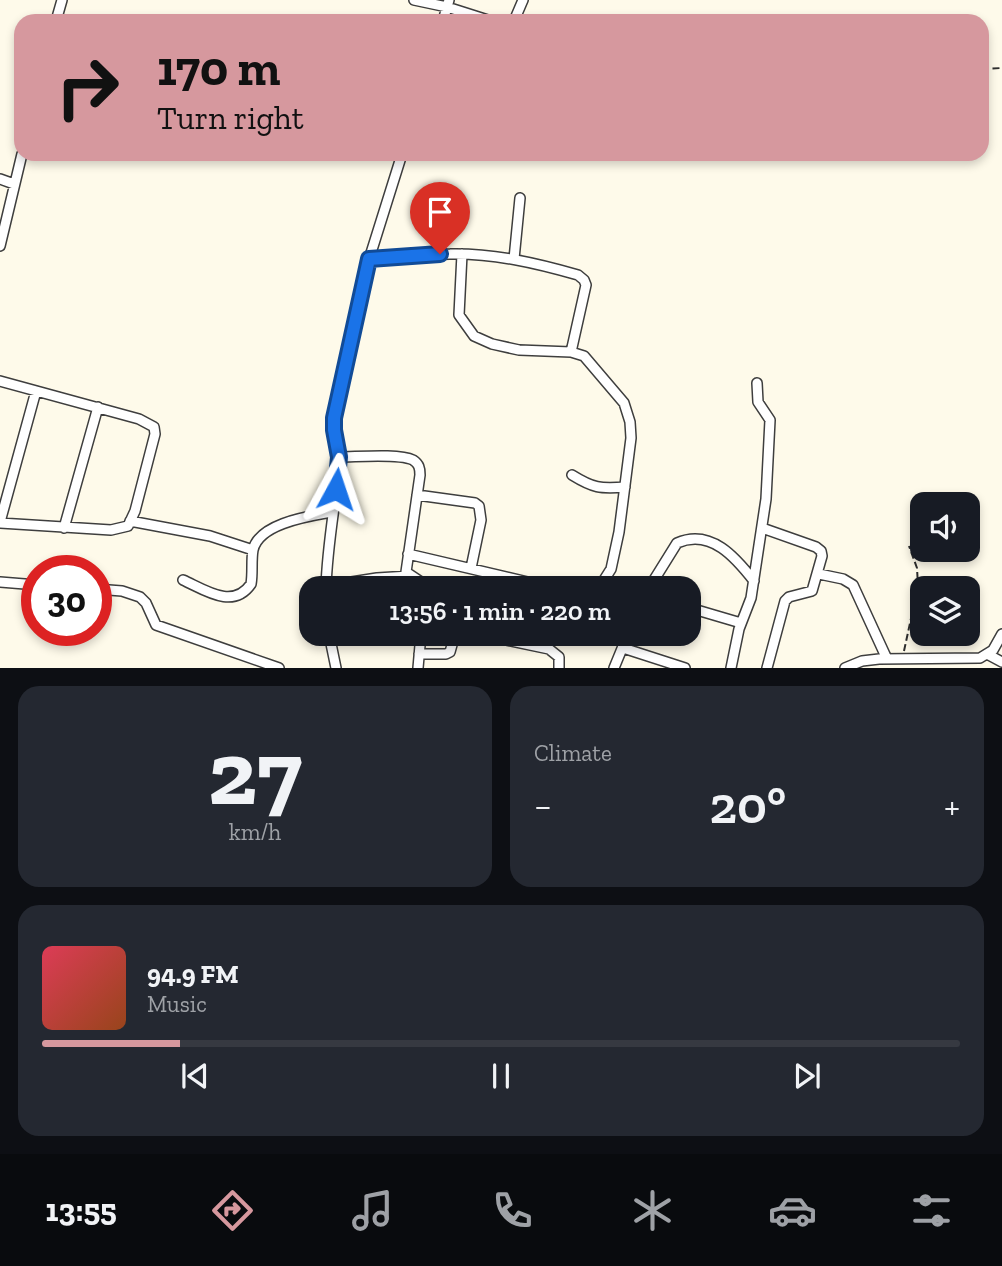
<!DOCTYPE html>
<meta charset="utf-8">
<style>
:root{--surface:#171b24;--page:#242831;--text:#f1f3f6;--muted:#9ea1a6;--line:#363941;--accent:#d6989e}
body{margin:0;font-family:"Zilla Slab",serif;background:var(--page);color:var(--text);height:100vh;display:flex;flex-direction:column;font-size:26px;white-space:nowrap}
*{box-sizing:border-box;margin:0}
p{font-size:23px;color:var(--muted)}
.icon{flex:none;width:38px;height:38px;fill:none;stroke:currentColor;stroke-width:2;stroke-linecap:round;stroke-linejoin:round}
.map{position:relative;height:668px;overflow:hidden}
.side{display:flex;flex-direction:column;gap:18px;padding:18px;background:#0d0f14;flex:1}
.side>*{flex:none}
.top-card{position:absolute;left:14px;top:14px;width:975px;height:147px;border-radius:21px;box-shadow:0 4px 10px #0003;background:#d6989e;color:#111;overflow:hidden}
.tools{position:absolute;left:910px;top:492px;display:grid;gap:14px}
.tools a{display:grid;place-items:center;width:70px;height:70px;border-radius:14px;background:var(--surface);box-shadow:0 4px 10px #0003;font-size:35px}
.speed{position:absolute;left:21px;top:555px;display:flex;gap:14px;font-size:35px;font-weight:700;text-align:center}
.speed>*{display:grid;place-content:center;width:91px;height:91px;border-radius:50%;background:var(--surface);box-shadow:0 4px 10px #0003;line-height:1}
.speed .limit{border:10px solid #d22;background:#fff;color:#111}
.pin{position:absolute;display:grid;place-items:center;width:60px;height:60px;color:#fff;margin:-72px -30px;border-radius:50% 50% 50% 0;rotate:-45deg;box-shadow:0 0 7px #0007}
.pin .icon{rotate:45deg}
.me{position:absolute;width:77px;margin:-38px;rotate:5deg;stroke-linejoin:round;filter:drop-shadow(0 0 5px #0008)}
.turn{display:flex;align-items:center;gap:24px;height:147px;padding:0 28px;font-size:32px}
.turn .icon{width:91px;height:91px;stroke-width:2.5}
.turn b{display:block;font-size:49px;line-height:60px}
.big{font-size:52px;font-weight:600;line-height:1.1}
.side .widget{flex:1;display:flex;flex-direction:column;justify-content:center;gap:10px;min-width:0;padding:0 24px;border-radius:21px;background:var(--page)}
.side .dial{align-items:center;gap:0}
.dial b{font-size:91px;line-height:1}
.song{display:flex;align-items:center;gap:21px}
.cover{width:84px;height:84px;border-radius:10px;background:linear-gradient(135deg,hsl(350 70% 55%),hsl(20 70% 35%))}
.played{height:7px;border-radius:4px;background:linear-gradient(90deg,var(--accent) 15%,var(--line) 15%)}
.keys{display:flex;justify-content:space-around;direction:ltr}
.heat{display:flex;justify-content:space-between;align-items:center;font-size:38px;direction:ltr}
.side .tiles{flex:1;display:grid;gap:18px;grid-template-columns:1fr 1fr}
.widget:last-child{grid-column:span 2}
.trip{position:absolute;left:299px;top:576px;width:402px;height:70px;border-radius:21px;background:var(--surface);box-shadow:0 4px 10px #0003;font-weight:600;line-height:70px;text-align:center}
.dock{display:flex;height:112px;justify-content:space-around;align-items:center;background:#090b0e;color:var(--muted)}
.dock .icon{width:49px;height:49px}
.dock .active{color:var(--accent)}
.dock b{font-size:32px;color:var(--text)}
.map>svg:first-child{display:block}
</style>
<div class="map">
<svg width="1002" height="668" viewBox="0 0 1002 668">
<rect width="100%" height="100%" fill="#fefaea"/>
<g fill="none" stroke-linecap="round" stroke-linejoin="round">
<g stroke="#3e3e3e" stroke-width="12">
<path id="street" d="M414,0L447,7L491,21
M56,21L62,0
M443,21L449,0
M514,21L523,0
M0,179L14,184
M0,246L22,154
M462,254L459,315L474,336L492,344L519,350L571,352L584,356L624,403L630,422L631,438L619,532L611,569L599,588
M369,259C396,259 423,254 450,254C493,253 536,263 578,275L584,280L586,285L571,352
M514,259L520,198
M0,381L139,419L154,427L155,434L135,511L128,526L111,530L0,523
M339,457C357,457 399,453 413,460C419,464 420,468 420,475L406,572L421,582L424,588
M572,475C593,488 600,489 625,487
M417,495L475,503L479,506L481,520L471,568
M130,521L210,536L253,550
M0,522L36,391
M64,528L98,407
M762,528L816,547L821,551L822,556L812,591L789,597L785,601L767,668
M408,554L553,588
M819,574L843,579L853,585L887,659
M183,580C205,590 233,610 251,584C253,573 251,561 253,550C259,523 310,516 332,512
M0,582L37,585
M326,586L377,578L409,576
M326,588C327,547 335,507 339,467C340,451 333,435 334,418L366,269L402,154
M649,588L677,543C711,528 736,558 754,581
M96,589L122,591L140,597L146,603L156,625L279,668
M690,608L741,623
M329,634L336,668
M478,634L549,649L559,657V668
M623,648L685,668
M419,654H446L450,652L455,634
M987,654L1002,662
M418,668L421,634
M614,668L628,634
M731,668L739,629L751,598L766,499L770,420L758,402L757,383
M845,668L862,661L879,659L980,658L993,650L1002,634"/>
</g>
<path stroke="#2d2d2d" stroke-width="2" stroke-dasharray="7 3.5" stroke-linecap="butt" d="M982,69L1002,68
M904,651L918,586L917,568L909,546"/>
<use href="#street" stroke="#fff" stroke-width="9"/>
</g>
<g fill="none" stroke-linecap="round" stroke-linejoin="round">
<g stroke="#114b97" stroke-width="18">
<path id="route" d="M336,489L339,457L334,430V418L369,259L440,254"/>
</g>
<use href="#route" stroke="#1a73e8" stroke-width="12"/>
</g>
</svg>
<div class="tools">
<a><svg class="icon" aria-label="sound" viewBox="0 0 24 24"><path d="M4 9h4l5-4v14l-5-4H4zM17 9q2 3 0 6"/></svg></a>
<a><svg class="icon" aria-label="layers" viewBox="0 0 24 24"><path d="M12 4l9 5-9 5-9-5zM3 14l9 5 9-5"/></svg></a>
</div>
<div class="speed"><div class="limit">30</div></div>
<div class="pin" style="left:440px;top:254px;background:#d93025"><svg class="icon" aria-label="arrive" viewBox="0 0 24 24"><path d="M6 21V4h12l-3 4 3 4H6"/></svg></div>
<svg class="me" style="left:336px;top:489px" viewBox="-20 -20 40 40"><path d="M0-17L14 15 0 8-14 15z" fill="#1a73e8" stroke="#fff" stroke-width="4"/></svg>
<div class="trip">13:56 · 1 min · 220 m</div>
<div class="top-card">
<div class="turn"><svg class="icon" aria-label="right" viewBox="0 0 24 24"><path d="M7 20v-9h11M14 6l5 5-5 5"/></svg><div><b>170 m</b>Turn right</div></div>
</div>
</div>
<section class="side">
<div class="tiles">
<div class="widget dial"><b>27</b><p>km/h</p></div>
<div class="widget"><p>Climate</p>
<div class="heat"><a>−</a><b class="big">20°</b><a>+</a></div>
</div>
<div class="widget">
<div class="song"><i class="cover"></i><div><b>94.9 FM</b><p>Music</p></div></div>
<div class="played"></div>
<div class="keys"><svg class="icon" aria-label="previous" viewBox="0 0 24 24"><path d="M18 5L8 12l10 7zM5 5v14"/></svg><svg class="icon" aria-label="pause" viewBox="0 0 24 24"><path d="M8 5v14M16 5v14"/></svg><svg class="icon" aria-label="next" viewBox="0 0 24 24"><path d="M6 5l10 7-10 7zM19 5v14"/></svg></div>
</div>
</div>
</section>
<nav class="dock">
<b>13:55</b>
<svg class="icon active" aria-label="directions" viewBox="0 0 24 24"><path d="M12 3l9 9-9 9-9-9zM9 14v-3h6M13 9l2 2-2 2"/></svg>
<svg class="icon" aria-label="music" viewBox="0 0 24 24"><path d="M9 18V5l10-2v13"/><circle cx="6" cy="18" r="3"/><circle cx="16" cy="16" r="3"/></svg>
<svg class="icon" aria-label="phone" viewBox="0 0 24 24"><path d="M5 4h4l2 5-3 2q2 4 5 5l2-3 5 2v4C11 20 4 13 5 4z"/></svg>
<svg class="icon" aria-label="climate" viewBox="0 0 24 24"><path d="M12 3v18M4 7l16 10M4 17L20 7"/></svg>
<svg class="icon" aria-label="car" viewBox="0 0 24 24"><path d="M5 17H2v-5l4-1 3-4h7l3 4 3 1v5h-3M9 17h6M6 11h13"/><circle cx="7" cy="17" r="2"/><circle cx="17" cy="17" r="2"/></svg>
<svg class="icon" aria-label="filters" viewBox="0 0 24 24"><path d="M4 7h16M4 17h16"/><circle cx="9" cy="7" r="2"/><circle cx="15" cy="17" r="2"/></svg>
</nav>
